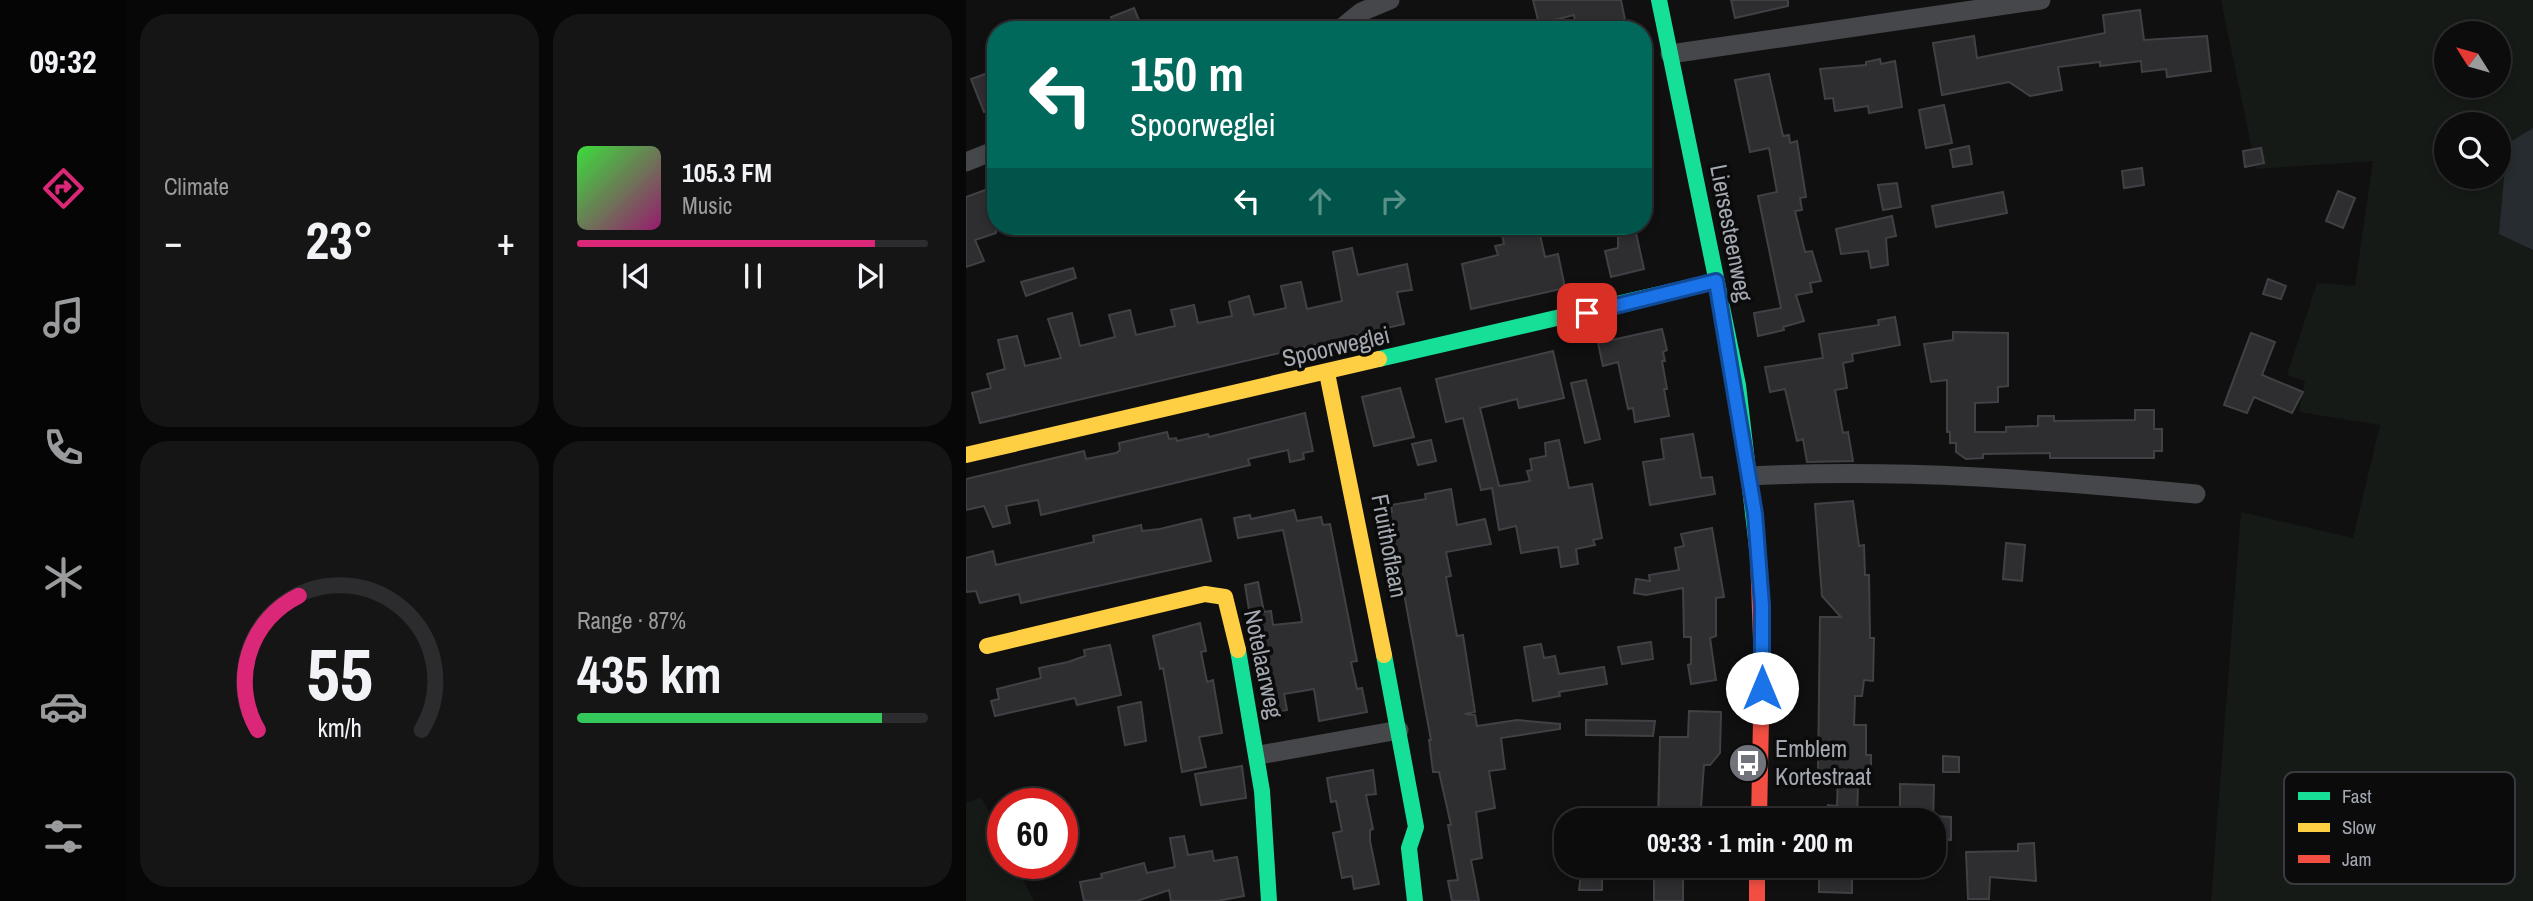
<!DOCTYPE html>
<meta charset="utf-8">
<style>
:root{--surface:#0c0c0d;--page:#151516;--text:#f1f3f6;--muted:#9a9b9d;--line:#2c2c2e;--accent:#db2777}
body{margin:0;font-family:"Archivo Narrow",sans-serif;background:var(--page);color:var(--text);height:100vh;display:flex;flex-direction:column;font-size:26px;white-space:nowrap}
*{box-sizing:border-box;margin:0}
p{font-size:23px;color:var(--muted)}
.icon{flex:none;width:38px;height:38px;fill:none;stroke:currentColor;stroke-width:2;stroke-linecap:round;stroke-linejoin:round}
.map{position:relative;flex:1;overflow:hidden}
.sheet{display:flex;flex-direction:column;gap:14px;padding:14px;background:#070707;width:840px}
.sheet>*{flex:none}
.top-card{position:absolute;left:21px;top:21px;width:665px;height:214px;border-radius:28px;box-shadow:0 4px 10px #0003,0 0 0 2px var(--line);background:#00695c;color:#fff;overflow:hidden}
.needle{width:46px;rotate:307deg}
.controls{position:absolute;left:1468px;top:21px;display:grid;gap:14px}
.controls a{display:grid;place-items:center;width:77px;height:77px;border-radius:50%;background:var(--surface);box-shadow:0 4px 10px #0003,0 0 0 2px var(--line);font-size:35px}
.speed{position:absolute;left:21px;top:788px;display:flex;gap:14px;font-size:35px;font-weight:700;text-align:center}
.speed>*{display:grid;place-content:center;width:91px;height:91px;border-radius:50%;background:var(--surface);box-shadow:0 4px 10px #0003,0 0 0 2px var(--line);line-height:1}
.speed .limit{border:10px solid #d22;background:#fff;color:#111}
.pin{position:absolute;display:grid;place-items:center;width:60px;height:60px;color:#fff;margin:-30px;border-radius:14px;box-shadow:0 4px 10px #0006}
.me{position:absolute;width:77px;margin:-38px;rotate:0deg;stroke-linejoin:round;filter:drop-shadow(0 0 5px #0008)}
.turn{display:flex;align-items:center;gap:24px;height:147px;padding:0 28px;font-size:32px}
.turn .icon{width:91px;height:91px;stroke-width:2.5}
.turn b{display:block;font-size:49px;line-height:60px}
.lanes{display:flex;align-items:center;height:66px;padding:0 28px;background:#0003;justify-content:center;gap:35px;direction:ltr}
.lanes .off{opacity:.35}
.big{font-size:52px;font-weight:800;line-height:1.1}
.sheet .tile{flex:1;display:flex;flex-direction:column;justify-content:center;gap:10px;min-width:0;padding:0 24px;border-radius:28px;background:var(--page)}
.sheet .dial{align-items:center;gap:0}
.dial svg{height:182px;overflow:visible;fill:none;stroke:var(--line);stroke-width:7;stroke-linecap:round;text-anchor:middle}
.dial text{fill:var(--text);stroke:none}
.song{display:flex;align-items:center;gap:21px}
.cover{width:84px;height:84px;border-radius:10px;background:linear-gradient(135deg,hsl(120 70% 55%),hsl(320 70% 35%))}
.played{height:7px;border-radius:4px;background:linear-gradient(90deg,var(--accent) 85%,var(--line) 85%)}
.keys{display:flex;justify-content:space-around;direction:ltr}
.heat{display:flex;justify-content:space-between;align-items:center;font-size:38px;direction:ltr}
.charge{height:10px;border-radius:5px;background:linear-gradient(90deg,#34c759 87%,var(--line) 0)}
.sheet .tiles{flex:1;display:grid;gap:14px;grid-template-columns:repeat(2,1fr)}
.trip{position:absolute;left:588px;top:808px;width:392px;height:70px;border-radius:28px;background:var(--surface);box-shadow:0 4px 10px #0003,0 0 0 2px var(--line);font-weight:800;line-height:70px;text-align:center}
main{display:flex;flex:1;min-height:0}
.dock{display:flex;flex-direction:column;width:126px;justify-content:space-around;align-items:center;background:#050505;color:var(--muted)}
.dock .icon{width:49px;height:49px}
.dock .active{color:var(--accent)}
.dock b{font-size:32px;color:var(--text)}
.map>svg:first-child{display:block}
</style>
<main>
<nav class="dock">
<b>09:32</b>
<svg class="icon active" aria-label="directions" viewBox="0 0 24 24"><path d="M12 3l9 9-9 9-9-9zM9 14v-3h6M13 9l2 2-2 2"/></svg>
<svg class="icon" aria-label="music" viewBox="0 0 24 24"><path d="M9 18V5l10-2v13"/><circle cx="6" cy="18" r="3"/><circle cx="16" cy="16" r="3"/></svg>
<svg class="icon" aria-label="phone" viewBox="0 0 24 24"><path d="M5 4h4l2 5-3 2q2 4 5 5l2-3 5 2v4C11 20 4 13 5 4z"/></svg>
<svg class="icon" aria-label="climate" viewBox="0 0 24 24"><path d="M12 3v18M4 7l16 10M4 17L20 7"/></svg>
<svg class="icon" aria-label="car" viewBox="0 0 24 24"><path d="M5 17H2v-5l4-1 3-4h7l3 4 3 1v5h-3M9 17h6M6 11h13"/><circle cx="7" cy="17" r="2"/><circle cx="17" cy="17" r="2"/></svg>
<svg class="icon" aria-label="filters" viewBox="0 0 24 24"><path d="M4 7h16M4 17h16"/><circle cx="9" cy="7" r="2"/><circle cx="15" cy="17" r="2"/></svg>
</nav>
<section class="sheet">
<div class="tiles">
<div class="tile"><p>Climate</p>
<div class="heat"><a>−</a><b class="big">23°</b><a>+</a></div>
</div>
<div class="tile">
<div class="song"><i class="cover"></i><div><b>105.3 FM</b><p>Music</p></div></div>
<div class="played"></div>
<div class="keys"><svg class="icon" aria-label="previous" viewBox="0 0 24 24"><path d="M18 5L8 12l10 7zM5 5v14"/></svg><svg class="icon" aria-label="pause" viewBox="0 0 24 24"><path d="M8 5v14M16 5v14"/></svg><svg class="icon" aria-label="next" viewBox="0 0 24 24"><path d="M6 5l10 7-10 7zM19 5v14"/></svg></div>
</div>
<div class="tile dial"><svg viewBox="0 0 100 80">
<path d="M14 69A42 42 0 1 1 86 69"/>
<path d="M14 69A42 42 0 0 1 32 10" stroke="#db2777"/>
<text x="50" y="56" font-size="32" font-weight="700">55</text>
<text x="50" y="72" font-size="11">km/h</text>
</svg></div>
<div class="tile"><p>Range · 87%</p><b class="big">435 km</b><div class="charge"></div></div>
</div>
</section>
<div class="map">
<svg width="1567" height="901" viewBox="0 0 1567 901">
<rect width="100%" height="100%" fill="#101011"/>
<path fill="#161a16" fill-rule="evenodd" d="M1255,0H1567V128L1541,145L1562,249L1567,250V901H1245L1275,512L1387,538L1414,425L1333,412L1339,381L1321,375L1351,283L1389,286L1407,161L1290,169ZM1480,33H1533V86H1480ZM1480,124H1533V177H1480Z
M15,797L37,839V863H49L68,901H0V803Z"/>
<path fill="#262c30" d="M1567,128V250L1533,234L1541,144Z"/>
<path fill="#2e2e31" stroke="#404144" stroke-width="2" d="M567,0H655L661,30H610L608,15L573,24Z
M765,0H822V6L769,18Z
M168,8L177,30H150L145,17Z
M1174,10L1178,40L1241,36L1245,71L1201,77L1200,69L1176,72L1175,61L1134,66V62L1092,67L1096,90L1064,96L1043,82L976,95L967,43L1008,36L1011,58L1139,33L1137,15Z
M914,59L915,64L929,61L936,107L903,113L902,106L869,111L867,98L859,99L854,69L900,65V62Z
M30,70V108L18,112L5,79Z
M803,74L817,136L823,135L824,143L831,141L840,197L834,198L836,210L829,211L839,252L846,251L855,281L844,283L846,292L830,295L838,321L817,327L818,330L792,336L788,313L815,308L792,196L811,192L803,148L784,152L769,80Z
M978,105L986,143L960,148L953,110Z
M1003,146L1006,164L987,167L984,150Z
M1295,148L1298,163L1279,167L1277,151Z
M1176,168L1178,185L1158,188L1156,171Z
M931,183L935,207L917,210L912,185Z
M30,186V233L9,240L18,261L0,267V197Z
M1372,191L1389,198L1377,228L1360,221Z
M1037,192L1041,213L970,227L966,206Z
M926,216L930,236L920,238L922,265L905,268L902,251L875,254L870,229Z
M534,226H572L579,257L592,254L599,288L505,309L496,264L532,255L529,246L538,244Z
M670,233L678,269L645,277L639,251L652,248V237Z
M386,248L392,275L441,264L446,290L431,292L438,324L14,423L6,393L25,388L21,374L39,369L32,340L51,336L59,366L95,358L82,319L106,313L114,346L149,337L143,315L164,310L170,335L209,326L205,310L228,305L232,323L266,316L263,302L283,296L288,315L320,308L315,286L335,282L341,309L376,301L367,252Z
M107,268L110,278L60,296L55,282Z
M1302,279L1320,286L1315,299L1297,294Z
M929,317L934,345L886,354L887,361L877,363L881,388L869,390L877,433L882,432L887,461L841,462L837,439L831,441L819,389L804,392L799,367L857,358L853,334L913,325L912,320Z
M696,329L701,350L697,352L699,361H696L701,389H698L703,416L669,422L667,408L662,409L652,362L637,366L632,343Z
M987,332L1042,333V386L1032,387V402L1009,403V432H1040V427L1072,426V416H1088V421L1169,420V410H1188V429H1196V451H1188V458H1084V453L1017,454V458L1000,459L990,452V443H984V432H981V380L965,382L958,344L987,340Z
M1285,333L1309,342L1296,375L1337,392L1326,413L1288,397L1281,413L1258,405Z
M587,351L598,398L553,408L551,399L514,408L533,486L564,481L561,471L566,470L564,459L580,456L579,443L593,440L603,488L626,484L636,538L627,540L629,545L610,549L612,564L595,567L592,547L555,553L550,526L533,530L526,488L515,490L497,418L480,422L470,379Z
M620,380L634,439L619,443L605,383Z
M434,388L448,437L408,446L396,397Z
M339,413L347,451L337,453L338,459L324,462L322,450L282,459L284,465L75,515L72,500L40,506L44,523L27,527L18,506L0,510V479L118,451L120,459L150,453L154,450L153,443L201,432L203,439L210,438L211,441L242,434L243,437Z
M727,434L735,478L746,477L749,494L684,505L677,462L698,459L695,439Z
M465,440L470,461L452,465L446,444Z
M485,489L491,525L519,519L525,544L480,552L485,576L480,577L491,636L497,635L509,712L499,714L509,715L511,726L551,720L594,724V729L535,738L539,769L523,771L529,808L510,812L516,858L505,860L513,901H486L482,881L492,880L482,825H485L473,772H467L463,740H465L423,512H426L425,505L460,499L459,494Z
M887,501L893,546L898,545L899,575H903L904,638H908L907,681L898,680L896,696H889L888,725H900V755H905V773H899V784H892L891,821H862V805L871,806L872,773L852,772L854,617H875L856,596L849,504Z
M328,510L331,521L355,517L357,525L364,524L391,661L385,662L391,689L396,688L401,712L353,721L348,689L318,694L321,710L300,714L279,585L292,582L298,612L305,611L307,625L336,622L335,614L317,530L272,538L268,518L284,515L285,519Z
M235,519L245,561L55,603L53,594L14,603L10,591L0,592V558L27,551L30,565L128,542L127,536L175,525L176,531L194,529Z
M746,528L758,597L750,598V636L744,638L750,680L725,684L722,665L725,664V637H718L717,588L680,595L668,593L670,579L684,581L683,575L713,570L709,548L718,546L715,534Z
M1040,543L1059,545L1056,581L1037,579Z
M234,623L240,651L235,652L241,682L247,680L256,733L233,737L240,767L216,772L197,668L194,669L187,636Z
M685,642L687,659L656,664L652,647Z
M575,644L578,658L589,656L593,674L638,667L641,684L593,692L594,696L567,701L558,647Z
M144,645L155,695L111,705L109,698L29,716L25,701L33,699L31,689L75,678L73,668L102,662L119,656L118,650Z
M175,702L180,741L159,745L152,707Z
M723,711L755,712L754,753L744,765H738L734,821H692L694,737H722Z
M620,720L689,721L687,736L620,735Z
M977,756L993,757V772H977Z
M276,766L280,798L235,805L229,774Z
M407,770L410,794L400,795L407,829L404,830V841L413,884L388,889L386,876L376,878L367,833L376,831L370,801L365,802L361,778Z
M934,784L968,785L967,821H934Z
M968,816L985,817V840L968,839Z
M218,836L222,855L246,851L248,861L271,857L278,896L251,901H205L203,890L171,901H118L114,882L136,878L135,874L178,863L181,873L209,867L204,838Z
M1068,843L1070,881L1024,877L1023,899H1002L1000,852L1052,851V844Z
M688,866H717V901H688Z
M853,866H886V893L853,892Z
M615,875H636V890H613Z"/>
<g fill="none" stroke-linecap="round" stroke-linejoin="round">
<path stroke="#45474a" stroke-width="19" d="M373,30L395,12L424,0
M704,54L1075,0
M0,162L30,150
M784,476C937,468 1078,480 1230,494
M293,755L433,730"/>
<path stroke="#16e098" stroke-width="16" d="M693,0L772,385L792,556
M413,359L750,281
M272,650L296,791L303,901
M418,655L450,827L443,848L449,901"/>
<path stroke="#ffcf43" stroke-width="16" d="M361,373L418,655
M0,455L413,359
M21,646L239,594L259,597L272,650"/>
<path stroke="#f24e42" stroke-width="16" d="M792,556L796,668L793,821
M791,866V901"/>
</g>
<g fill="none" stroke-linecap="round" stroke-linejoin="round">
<g stroke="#114b97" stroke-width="18">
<path id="route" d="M621,313L750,281L789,514L796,605V688"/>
</g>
<use href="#route" stroke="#1a73e8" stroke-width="12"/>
</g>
<defs>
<g id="bus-disc" transform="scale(2.0125)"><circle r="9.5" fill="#707379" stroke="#0b0b0c"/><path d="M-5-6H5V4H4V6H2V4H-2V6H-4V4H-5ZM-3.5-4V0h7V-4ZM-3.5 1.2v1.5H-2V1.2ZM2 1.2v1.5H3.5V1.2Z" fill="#fff"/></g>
</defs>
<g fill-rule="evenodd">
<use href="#bus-disc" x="782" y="763"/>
</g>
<g text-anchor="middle" stroke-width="7" stroke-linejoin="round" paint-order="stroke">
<g font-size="24" fill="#a3a8b1" stroke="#0b0b0c">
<text transform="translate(765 233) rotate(79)" y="8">Liersesteenweg</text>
<text transform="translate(370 347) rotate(-13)" y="8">Spoorweglei</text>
<text transform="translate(423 546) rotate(79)" y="8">Fruithoflaan</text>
<text transform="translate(297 664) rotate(78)" y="8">Notelaarweg</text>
</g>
<g font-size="24" fill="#a3a8b1" stroke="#0b0b0c" text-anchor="start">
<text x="809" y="757">Emblem<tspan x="809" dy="28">Kortestraat</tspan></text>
</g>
</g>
<rect x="1318" y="772" width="231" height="112" rx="10" fill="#0b0b0c" stroke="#393a3e" stroke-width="2"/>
<rect x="1332" y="792" width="32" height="8" fill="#16e098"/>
<rect x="1332" y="823" width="32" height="9" fill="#ffcf43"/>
<rect x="1332" y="855" width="32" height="8" fill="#f24e42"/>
<g font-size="19" fill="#a3a8b1">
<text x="1376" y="803">Fast</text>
<text x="1376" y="834">Slow</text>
<text x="1376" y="866">Jam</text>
</g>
</svg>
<div class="controls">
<a><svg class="needle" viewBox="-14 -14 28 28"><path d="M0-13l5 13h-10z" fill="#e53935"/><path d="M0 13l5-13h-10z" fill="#9a9b9d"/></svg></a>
<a><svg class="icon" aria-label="search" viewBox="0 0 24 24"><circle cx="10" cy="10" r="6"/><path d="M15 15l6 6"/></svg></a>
</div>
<div class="speed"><div class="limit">60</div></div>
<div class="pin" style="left:621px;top:313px;background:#d93025"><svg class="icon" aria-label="arrive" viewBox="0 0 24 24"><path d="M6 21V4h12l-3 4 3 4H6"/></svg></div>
<svg class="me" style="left:796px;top:688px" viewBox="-20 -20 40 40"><circle r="19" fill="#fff"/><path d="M0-13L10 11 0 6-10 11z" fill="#1a73e8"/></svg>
<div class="trip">09:33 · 1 min · 200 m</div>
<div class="top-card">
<div class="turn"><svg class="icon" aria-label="left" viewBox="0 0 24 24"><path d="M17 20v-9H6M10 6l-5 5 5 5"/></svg><div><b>150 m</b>Spoorweglei</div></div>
<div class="lanes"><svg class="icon" aria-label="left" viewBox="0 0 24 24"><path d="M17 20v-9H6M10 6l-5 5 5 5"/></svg><svg class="icon off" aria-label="ahead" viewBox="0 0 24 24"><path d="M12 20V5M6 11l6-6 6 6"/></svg><svg class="icon off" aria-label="right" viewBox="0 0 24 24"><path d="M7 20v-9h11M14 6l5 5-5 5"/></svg></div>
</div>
</div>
</main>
